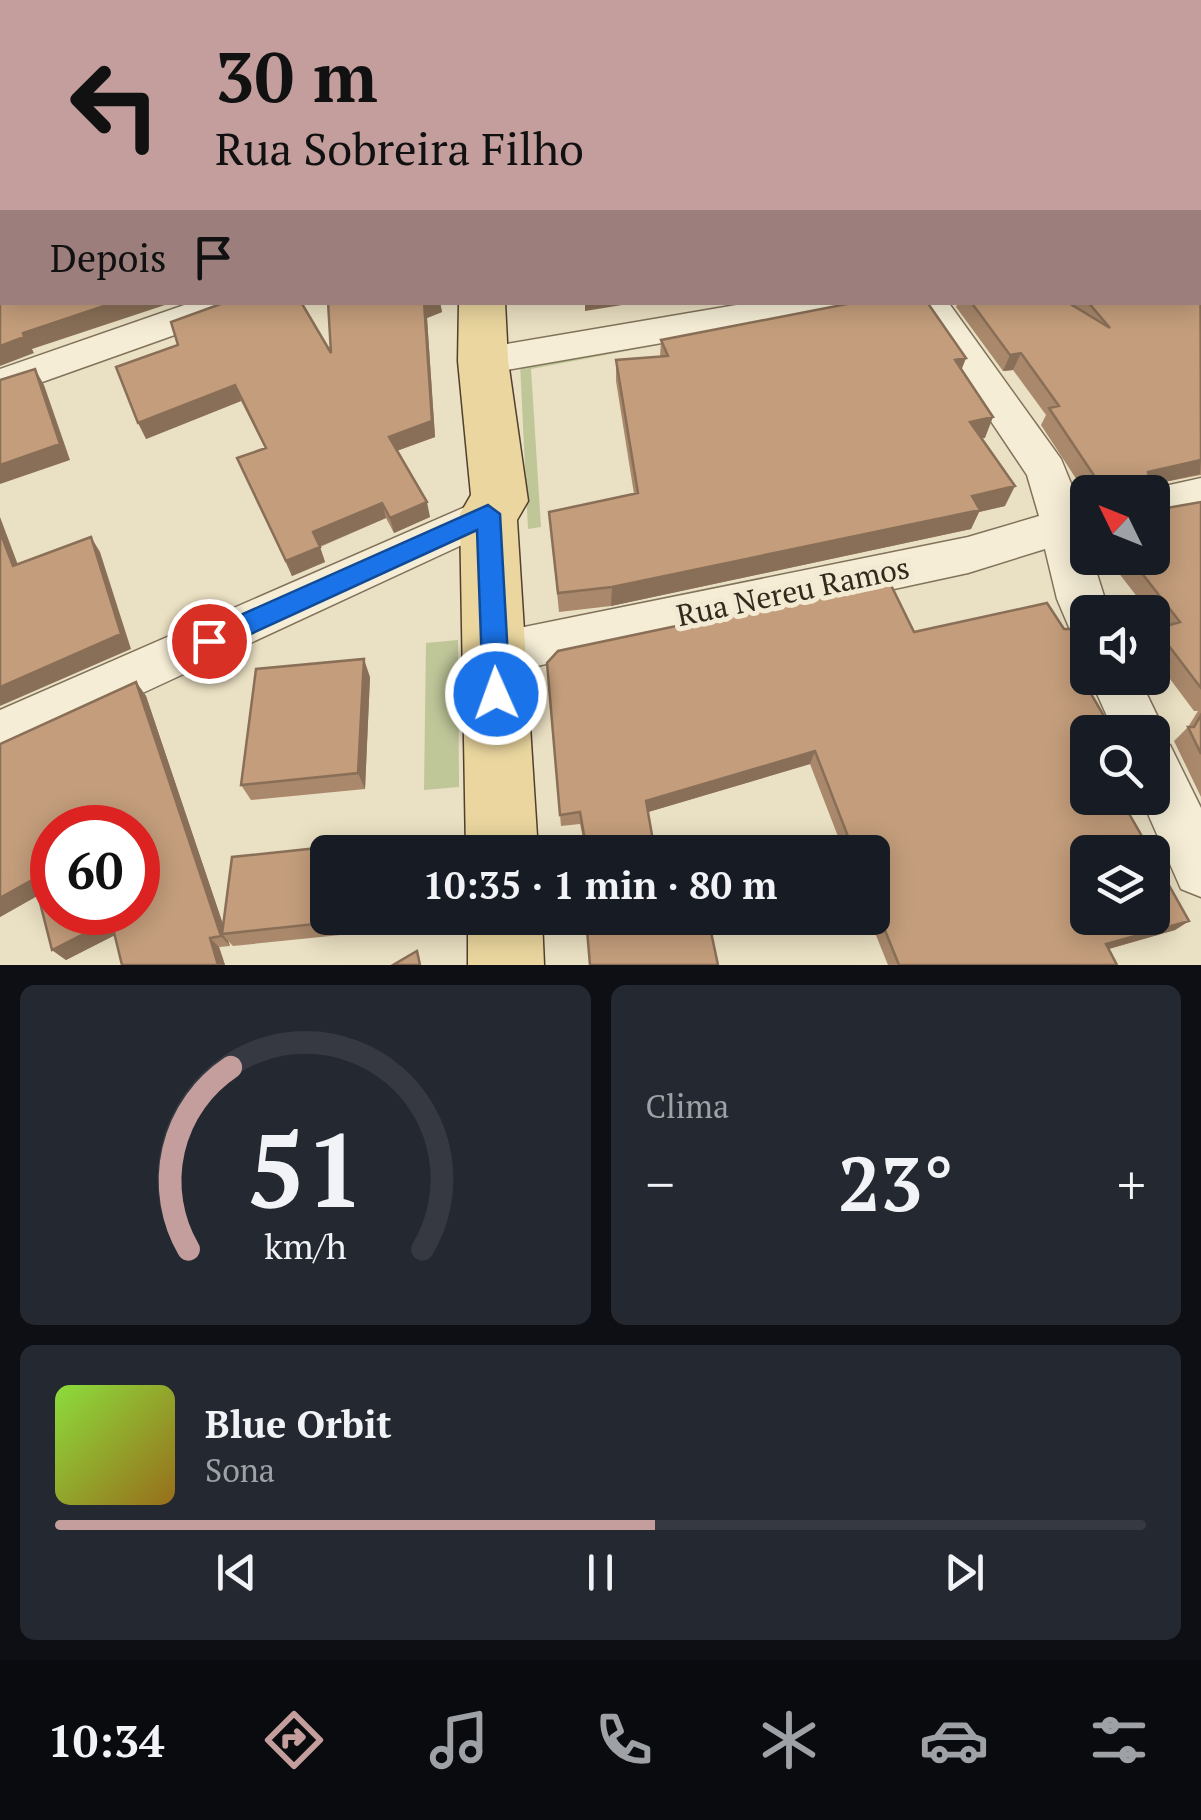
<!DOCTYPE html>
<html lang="pt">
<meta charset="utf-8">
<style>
:root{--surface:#171b24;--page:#242831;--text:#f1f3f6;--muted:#9ea1a6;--line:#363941;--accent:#c39e9d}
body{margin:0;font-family:"PT Serif",serif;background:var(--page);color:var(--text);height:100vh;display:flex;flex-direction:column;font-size:38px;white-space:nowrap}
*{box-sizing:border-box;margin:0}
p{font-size:32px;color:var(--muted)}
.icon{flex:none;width:55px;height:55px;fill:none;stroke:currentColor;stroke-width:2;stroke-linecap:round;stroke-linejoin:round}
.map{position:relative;height:965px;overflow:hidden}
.drawer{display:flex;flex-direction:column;gap:20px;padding:20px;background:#0d0f14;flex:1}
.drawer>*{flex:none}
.top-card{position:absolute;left:0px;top:0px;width:1202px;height:305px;box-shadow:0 5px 25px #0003;background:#c39e9d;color:#111;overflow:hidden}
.needle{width:65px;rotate:313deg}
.buttons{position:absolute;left:1070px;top:475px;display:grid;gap:20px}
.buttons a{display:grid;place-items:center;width:100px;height:100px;border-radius:15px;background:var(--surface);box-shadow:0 5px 25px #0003;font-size:50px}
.speed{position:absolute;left:30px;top:805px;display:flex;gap:20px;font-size:50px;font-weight:700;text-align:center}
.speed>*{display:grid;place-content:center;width:130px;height:130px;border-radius:50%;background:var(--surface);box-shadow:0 5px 25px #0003;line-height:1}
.speed .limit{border:15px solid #d22;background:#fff;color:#111}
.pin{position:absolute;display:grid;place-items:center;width:85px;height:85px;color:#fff;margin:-42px;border:5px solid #fff;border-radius:50%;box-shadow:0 2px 10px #0007}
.me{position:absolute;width:110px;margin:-55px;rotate:358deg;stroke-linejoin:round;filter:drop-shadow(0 0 8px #0008)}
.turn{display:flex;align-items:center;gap:35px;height:210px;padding:0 50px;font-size:45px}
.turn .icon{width:130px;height:130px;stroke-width:2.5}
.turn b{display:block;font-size:70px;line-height:85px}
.then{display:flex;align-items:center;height:95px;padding:0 50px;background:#0003;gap:20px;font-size:38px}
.big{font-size:75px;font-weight:700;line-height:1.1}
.drawer .tile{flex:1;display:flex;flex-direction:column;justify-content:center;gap:15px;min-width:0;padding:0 35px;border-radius:15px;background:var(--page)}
.drawer .dial{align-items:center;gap:0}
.dial svg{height:260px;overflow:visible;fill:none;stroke:var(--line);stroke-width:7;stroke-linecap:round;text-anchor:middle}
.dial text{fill:var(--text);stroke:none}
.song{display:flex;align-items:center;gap:30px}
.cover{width:120px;height:120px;border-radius:15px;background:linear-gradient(135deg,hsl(90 70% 55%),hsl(40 70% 35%))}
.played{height:10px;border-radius:5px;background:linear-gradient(90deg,var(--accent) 55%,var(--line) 55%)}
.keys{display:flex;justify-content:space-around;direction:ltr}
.heat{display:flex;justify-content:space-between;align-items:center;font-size:55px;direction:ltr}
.drawer .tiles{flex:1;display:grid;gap:20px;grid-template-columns:1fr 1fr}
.tile:last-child{grid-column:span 2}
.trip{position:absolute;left:310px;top:835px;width:580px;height:100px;border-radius:15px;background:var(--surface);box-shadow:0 5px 25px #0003;font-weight:700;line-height:100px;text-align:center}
.menu{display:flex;height:160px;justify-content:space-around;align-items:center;background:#090b0e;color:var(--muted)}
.menu .icon{width:70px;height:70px}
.menu .on{color:var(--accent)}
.menu b{font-size:45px;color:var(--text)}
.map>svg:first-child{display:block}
</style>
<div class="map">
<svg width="1201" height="965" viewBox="0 0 1201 965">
<rect width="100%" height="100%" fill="#eae0c3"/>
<path fill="#bfc698" d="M667,337L669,343L531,369L541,527L528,529L520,363Z
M458,640L459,787L424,790L426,643Z"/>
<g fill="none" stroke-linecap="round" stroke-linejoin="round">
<g stroke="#82725c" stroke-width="3">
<path id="street" d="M0,153H2V171H0Z
M193,302H250L245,310L0,397V369Z
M754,302H846L841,310L828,314L483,374L469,370L464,361L469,352L483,348Z
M911,302H948L1061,459L1079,503L1088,501V558H1092L1109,612H1088V638L1071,632L1057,599L1045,549L968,573L495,675L478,669L471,654L478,639L495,633L968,537L1039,516L1027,475Z
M1201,478V512L1152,522V492H1138Z
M488,497L503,502L510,514L503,526L0,759V710Z
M1090,678H1139L1165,732L1161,741L1170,745L1201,808V897L1181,889L1141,798H1152V732H1114Z"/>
</g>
<g stroke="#504030" stroke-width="3">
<path id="primary" d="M456,0H490V2H457Z
M459,302H505L508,361L528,501L517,520L538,852H466L460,514L471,495L458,361Z
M468,918H542L544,965H468Z"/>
</g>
<use href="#street" fill="#f5edd5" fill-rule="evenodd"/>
<use href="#primary" fill="#ead69e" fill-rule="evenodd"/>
</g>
<path fill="#a9886b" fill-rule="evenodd" d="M745,0H1201V475L1159,483L1161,509L1201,502V797L1174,741L1188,727L1198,711H1194L1152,655V634L1156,629L1160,628L1152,617V612H1149L1107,558H1152V492H1088V497L1041,425L1046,415L1013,370L1003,371L956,307L958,302H1200V2H747Z
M328,302H440L442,312L427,318L435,437L397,451L430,517L394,533L386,518L320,547L325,562L292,576L237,458L265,448L241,401L146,439L178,345L331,353Z
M844,302H927L966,358L961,369L985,438H981L1005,506L979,512L971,529L611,606L559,612L549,512L634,494L616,381V360L660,357L661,340L844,304Z
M914,632L1088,664V676L1084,681L1104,716L1094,728L1088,798L1189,921L1175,930L1109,949L1117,965H888L869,918H872V852H844L810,764L648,812L655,852H586L580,824L561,826L547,663Z
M370,677L365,789L251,800L241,785Z
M136,682L146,696L223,925L232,857L356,844L360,852H328V918H361L360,933L233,946L228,941L230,946L219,947L225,965H122L115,935L66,960L52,950L38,895L0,917V744ZM52,828H138V912H52Z"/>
<path fill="#896f57" d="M0,132H2V148L0,152Z
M116,302H174L32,349L34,353L0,366V346L23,333Z
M424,302H440L442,312L427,318L435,437L393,452L389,437Z
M585,302H641L585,311Z
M1021,353L1013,370L1003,371L1010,355Z
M966,358L958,379L955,360Z
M35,369L44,385L70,460L0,484V465Z
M235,385L241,401L146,439L138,423Z
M993,417L985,438L962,442L970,422Z
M1201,460L1200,474L1137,488L1148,472Z
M1015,486L1005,506L979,512L971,529L611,606L612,587Z
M427,502L430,517L394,533L390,518Z
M382,503L386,518L318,547L313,532Z
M0,517L24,581L13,566L0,532Z
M91,537L100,552L131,649L0,706V687Z
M320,547L325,562L292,576L286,561Z
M364,659L370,677L365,789L358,773Z
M136,682L146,696L226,933L222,934L228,941L230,946L221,936Z
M815,751L810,764L645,813L646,801Z
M34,879L48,890L0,917V898Z
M353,918H361L360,933L353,920Z
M111,920L123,931L66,960L52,950Z
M1189,921L1175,930L1094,953L1106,944Z
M210,938L219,947L225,965H218Z"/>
<path fill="#c49e7c" stroke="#896f57" stroke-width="2.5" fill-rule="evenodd" d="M0,0H441L442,2H2V132H0Z
M530,0H719L720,2H531Z
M759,0H1201V139L1200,2H761Z
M1200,140L1201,460L1148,472L1149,479H1159L1161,509L1201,502V688L1156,629L1180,622L1130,558H1152V492H1105L1049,408L1059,406L1021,353L1010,355L971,302H1067L1110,328L1088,302H1200Z
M0,193H2V302H116L23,333L24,337L0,346Z
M226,302H301L331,353L328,302H424L432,421L389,437L427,502L390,518L382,503L313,532L320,547L286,561L237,458L266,448L235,385L138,423L116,367L178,345L171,322Z
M847,302H927L966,358L955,360L993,417L970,422L1015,486L972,496L980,510L612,587L558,593L549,512L638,493L616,360L668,356L661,340L847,304Z
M35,369L60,444L0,465V380Z
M0,532L13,566L91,537L121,634L0,687Z
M889,581L914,632L1047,603L1064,629H1071L1088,664V672L1080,675L1104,716L1089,719L1096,732H1088V798H1120L1151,852H1088V918H1152V855L1189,921L1106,944L1117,965H899L872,898V852H854L815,751L646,801L655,852H587L580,812L560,815L547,663L558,651Z
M364,659L358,773L241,785L256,669Z
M136,682L221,936L210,938L218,965H122L111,920L52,950L34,879L0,898V744ZM52,828H138V912H52Z
M1201,715V754L1188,727H1194Z
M356,844V852H328V918H353V920L222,934L232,857Z
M586,918H708L718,965H590Z
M417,951L420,965H393Z"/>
<path fill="#1a73e8" stroke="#114b97" stroke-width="2.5" d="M488,505L500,514L510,694L506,703L496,706L487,703L483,694L477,530L218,649H200L196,641L200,633Z"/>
<g text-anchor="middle" stroke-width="10" stroke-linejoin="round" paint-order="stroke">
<g font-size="30" fill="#332a1e" stroke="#f2ead2">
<text transform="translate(793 592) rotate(-12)" y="10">Rua Nereu Ramos</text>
</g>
</g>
</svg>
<div class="buttons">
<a><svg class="needle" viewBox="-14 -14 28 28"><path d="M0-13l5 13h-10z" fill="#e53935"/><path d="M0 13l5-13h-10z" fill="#9ea1a6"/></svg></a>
<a><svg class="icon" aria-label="sound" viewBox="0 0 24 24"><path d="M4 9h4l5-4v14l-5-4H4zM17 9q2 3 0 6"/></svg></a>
<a><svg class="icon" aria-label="search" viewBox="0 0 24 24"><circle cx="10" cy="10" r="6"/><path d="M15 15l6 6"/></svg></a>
<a><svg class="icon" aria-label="layers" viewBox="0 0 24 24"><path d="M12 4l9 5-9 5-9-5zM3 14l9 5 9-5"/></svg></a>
</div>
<div class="speed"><div class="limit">60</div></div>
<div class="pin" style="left:209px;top:641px;background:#d93025"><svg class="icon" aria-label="arrive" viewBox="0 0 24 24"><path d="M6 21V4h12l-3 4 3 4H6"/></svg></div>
<svg class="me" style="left:496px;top:694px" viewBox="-20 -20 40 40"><circle r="17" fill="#1a73e8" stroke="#fff" stroke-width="3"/><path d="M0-11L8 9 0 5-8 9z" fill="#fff"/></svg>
<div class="trip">10:35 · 1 min · 80 m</div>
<div class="top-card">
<div class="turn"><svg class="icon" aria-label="left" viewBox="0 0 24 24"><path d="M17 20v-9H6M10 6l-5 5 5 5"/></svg><div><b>30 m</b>Rua Sobreira Filho</div></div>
<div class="then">Depois<svg class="icon" aria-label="arrive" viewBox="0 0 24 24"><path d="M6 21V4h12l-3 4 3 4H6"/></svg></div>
</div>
</div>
<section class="drawer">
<div class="tiles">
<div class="tile dial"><svg viewBox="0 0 100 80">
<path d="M14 69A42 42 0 1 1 86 69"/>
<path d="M14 69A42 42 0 0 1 27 13" stroke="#c39e9d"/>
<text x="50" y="56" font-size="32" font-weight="700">51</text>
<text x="50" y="72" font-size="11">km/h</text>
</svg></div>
<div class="tile"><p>Clima</p>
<div class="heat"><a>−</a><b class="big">23°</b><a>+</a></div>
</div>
<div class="tile">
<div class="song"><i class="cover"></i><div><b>Blue Orbit</b><p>Sona</p></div></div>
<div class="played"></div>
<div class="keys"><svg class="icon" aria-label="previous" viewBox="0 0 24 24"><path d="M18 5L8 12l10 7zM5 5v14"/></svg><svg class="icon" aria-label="pause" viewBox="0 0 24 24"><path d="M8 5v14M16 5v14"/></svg><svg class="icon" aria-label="next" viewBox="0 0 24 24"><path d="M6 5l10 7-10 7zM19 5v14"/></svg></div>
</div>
</div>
</section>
<nav class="menu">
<b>10:34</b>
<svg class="icon on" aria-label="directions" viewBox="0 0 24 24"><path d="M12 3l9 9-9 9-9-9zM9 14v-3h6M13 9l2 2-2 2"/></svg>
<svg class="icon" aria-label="music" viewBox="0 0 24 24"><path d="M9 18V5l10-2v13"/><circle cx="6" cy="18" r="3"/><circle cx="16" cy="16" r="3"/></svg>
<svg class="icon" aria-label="phone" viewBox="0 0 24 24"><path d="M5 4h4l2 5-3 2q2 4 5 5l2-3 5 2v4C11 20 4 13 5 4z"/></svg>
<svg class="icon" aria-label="climate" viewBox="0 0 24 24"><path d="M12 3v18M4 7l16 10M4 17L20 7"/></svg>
<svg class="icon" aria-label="car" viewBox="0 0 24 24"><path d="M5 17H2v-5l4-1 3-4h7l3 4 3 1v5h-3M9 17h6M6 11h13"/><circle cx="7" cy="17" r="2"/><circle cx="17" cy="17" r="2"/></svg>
<svg class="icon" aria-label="filters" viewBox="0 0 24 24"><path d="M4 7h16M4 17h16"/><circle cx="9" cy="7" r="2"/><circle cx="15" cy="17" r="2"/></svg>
</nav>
